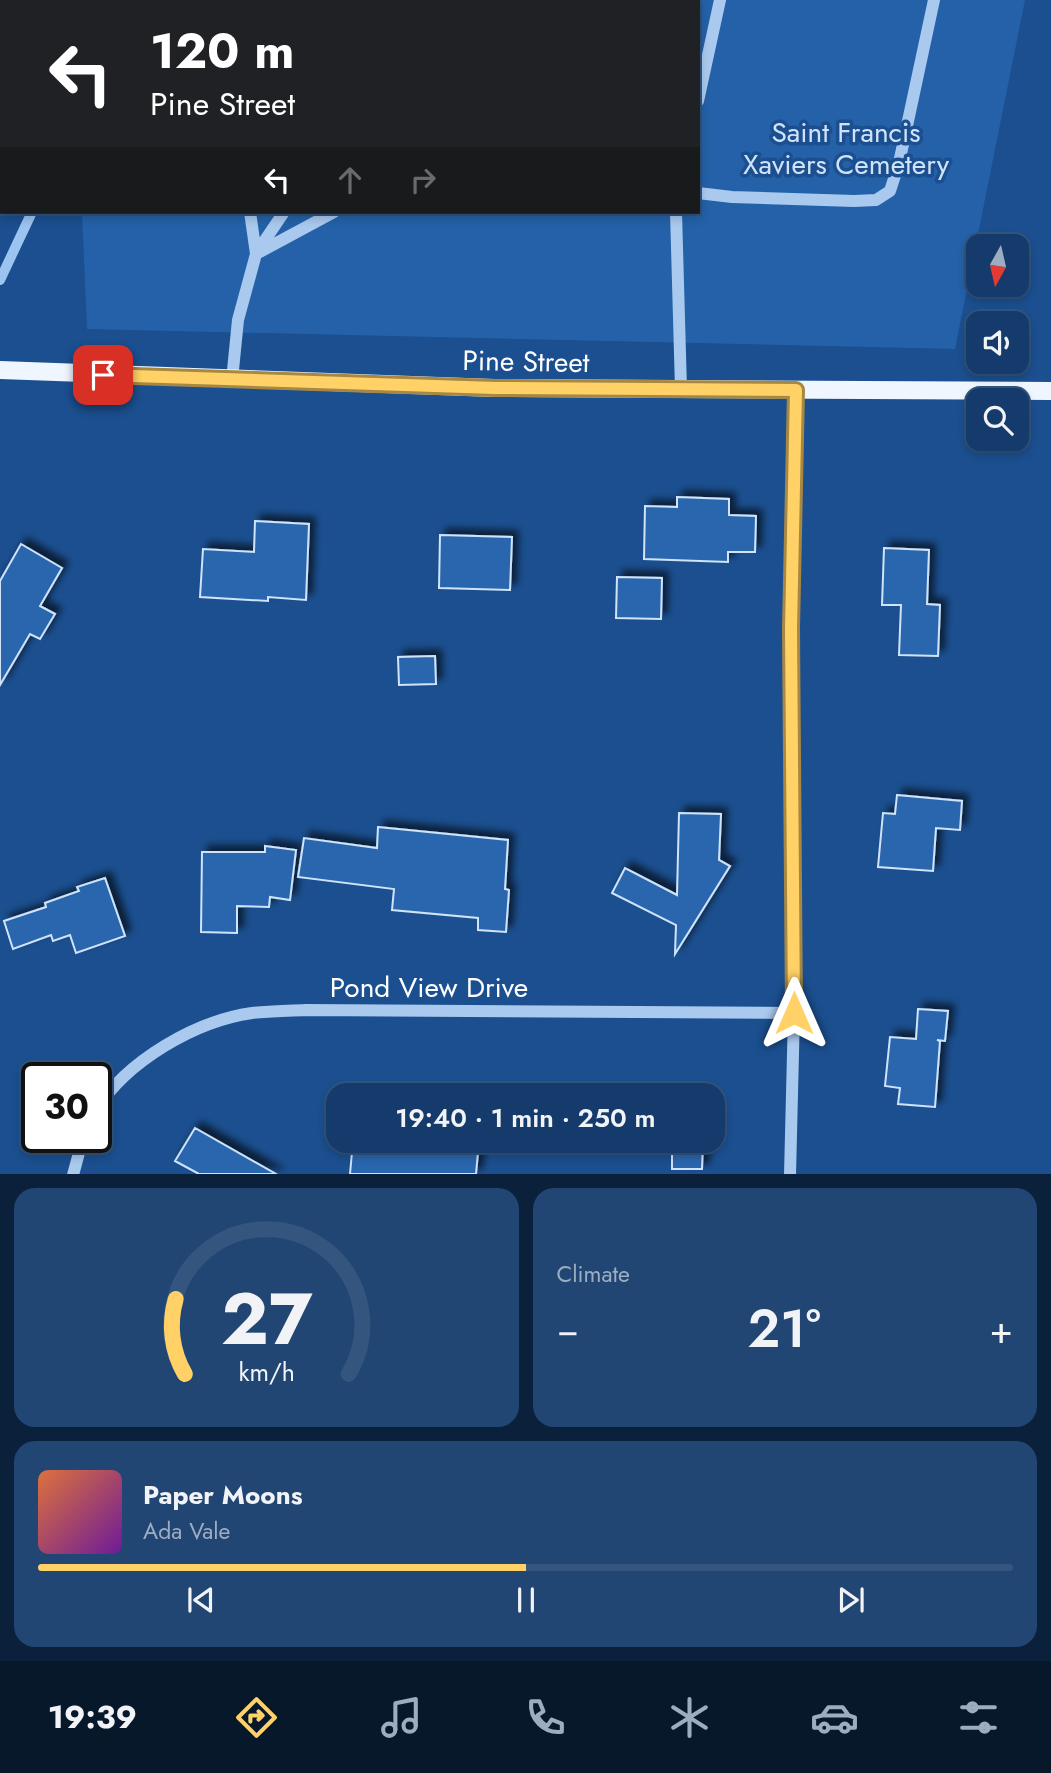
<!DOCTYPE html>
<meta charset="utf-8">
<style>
:root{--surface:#143b6b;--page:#214673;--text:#f1f3f6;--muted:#9dadc1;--line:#33557e;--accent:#ffd166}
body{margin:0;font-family:Jost,sans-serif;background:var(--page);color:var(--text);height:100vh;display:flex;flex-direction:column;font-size:26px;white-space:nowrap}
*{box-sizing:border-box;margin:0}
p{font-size:23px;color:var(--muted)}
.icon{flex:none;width:38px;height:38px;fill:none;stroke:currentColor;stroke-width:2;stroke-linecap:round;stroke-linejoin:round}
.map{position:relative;height:1174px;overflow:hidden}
.side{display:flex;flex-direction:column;gap:14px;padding:14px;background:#0b203b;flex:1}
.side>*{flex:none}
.guide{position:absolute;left:0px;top:0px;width:700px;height:214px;box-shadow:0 4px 10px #0003,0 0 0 2px var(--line);background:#202124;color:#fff;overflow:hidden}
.needle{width:46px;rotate:188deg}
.controls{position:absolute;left:966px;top:234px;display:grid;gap:14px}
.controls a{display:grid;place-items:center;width:63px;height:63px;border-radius:14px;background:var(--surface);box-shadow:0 4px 10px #0003,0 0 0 2px var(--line);font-size:35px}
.speed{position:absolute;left:21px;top:1062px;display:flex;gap:14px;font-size:35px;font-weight:700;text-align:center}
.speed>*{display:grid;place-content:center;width:91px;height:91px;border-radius:50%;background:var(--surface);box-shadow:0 4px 10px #0003,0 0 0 2px var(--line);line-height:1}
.speed .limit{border:4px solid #111;border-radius:10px;background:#fff;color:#111}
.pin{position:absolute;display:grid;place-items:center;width:60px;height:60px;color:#fff;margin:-30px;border-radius:14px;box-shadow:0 4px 10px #0006}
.me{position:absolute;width:77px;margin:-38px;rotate:0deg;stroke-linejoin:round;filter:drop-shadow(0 0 5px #0008)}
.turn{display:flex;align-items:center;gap:24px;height:147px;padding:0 35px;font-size:32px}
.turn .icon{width:91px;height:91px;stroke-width:2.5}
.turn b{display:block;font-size:49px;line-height:60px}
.lanes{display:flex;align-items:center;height:66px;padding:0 35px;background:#0003;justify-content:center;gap:35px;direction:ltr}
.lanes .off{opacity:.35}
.big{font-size:52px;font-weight:600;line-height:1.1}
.side .widget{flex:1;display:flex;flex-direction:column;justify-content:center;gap:10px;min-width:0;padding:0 24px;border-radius:21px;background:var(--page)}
.side .dial{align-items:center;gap:0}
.dial svg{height:182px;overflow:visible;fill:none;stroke:var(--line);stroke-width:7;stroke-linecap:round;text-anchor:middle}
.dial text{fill:var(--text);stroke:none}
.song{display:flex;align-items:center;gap:21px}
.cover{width:84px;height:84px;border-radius:10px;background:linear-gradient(135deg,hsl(20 70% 55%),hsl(280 70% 35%))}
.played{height:7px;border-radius:4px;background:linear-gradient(90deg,var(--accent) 50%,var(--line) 50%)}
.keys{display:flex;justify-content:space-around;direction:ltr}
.heat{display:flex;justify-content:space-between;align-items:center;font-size:38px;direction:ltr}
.side .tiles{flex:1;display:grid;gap:14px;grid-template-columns:1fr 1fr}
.widget:last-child{grid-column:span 2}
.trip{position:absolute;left:326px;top:1083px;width:399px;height:70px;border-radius:21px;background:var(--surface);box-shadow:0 4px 10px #0003,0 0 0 2px var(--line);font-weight:600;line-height:70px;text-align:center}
.tab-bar{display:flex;height:112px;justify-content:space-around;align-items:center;background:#08182b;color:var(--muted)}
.tab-bar .icon{width:49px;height:49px}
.tab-bar .on{color:var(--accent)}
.tab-bar b{font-size:32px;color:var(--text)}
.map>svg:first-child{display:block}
</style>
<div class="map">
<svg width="1051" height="1175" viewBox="0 0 1051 1175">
<defs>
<filter id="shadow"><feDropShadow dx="6" dy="-6" stdDeviation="3.5" flood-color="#0009"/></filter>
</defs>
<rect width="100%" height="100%" fill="#1b4f8f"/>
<path fill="#2461a8" d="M121,0H1025L955,349L87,329L82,212H698V2H121Z"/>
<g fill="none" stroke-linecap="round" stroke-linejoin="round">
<path stroke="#9cc4f0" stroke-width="10" d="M132,2L133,0
M0,280L32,212"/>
</g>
<path fill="#2a66ad" stroke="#cfe3fa" stroke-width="2" filter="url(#shadow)" d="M677,497L729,499V515L756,516L755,552H728V562L644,559L645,506L677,507Z
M255,521L309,524L306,600L268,597V601L200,597L203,549L254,552Z
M440,535L512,537L510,590L439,588Z
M21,544L62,568L40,606L55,614L40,639L30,634L0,685V581Z
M884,548L929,550L927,604L940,605L938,656L899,655L901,605H882Z
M617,577L662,578L661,619L616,618Z
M435,656L436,684L399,685L398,657Z
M897,795L962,801L960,830L936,828L933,871L878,867L883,813L895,814Z
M679,813L721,814L719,860L730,866L675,954L676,925L612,893L625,868L677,895Z
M378,827L508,840L505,889L509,890L506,932L478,930V918L392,910L394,889L298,877L304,838L377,848Z
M265,846L296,850L290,900L270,897L269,907L237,906V933L201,932L202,852H265Z
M105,878L125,936L76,953L70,935L53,941L51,935L13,949L4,921L46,907L45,903L79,891L77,887Z
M918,1009L948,1011L945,1041L937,1040L940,1041L935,1107L898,1104L900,1088L885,1086L890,1037L916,1039Z
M195,1128L276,1174H199L175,1161Z
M353,1141H479L476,1174H350Z
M672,1141H703L702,1169H672Z"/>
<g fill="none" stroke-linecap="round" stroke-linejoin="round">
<path stroke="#a9c9ee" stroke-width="12" d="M341,2V0
M698,101L720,0
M698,193L732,197L854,201L876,200L890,191L899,163L934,0
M250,212L256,254
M676,212L681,389
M257,252L284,212
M232,380L238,320L256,254L334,212
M96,1110C127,1061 195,1021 252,1013C269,1011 288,1011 306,1010L794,1013
M73,1175L83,1138
M790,1175L794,1013L791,629L796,390"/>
<path stroke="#f0f6ff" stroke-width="18" d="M0,370L494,388L1051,391"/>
</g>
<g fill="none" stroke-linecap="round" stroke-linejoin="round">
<g stroke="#a68842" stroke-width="18">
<path id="route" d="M103,375L495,388L796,390L791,629L794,1013"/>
</g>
<use href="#route" stroke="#ffd166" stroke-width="12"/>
</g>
<g text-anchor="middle" stroke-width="7" stroke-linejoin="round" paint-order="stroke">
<g font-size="28" fill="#cfe3fa" stroke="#1b4f8f">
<text x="846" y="142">Saint Francis<tspan x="846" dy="32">Xaviers Cemetery</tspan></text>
</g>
<g font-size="28" fill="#fff" stroke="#1b4f8f">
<text transform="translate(526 361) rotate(1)" y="10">Pine Street</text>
<text x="429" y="997">Pond View Drive</text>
</g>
</g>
</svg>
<div class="controls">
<a><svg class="needle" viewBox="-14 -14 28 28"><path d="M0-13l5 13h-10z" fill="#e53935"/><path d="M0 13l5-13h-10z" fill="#9dadc1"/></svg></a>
<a><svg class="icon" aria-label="sound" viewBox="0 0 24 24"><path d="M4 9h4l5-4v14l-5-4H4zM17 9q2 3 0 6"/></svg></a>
<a><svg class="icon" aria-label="search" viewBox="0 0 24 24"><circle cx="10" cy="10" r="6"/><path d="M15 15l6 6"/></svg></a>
</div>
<div class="speed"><div class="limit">30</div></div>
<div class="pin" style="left:103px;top:375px;background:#d93025"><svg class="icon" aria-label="arrive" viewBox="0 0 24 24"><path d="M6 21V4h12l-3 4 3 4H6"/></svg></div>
<svg class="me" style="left:794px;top:1013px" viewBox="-20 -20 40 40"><path d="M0-17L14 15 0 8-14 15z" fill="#ffd166" stroke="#fff" stroke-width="4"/></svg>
<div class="trip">19:40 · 1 min · 250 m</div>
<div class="guide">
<div class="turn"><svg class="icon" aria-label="left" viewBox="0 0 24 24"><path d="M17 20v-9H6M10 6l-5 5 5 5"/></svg><div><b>120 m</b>Pine Street</div></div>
<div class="lanes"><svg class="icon" aria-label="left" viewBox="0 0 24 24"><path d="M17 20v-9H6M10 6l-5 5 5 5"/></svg><svg class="icon off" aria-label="ahead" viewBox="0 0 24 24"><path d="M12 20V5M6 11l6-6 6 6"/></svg><svg class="icon off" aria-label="right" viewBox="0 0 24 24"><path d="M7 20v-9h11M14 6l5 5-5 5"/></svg></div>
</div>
</div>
<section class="side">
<div class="tiles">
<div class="widget dial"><svg viewBox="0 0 100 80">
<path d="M14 69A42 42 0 1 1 86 69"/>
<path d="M14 69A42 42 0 0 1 10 36" stroke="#ffd166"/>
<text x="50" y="56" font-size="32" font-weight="700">27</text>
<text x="50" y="72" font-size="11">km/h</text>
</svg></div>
<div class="widget"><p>Climate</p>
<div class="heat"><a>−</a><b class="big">21°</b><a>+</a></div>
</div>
<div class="widget">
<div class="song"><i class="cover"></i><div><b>Paper Moons</b><p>Ada Vale</p></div></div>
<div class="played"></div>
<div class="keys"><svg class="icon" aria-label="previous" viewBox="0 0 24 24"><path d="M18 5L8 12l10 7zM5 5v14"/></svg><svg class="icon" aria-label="pause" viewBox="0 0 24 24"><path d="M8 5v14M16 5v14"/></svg><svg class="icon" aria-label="next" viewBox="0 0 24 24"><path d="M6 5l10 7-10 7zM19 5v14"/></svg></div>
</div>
</div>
</section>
<nav class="tab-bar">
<b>19:39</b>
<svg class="icon on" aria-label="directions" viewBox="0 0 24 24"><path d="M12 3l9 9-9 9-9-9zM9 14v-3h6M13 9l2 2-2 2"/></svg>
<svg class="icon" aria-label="music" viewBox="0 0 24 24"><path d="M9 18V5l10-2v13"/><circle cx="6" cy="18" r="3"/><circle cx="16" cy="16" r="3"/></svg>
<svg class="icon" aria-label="phone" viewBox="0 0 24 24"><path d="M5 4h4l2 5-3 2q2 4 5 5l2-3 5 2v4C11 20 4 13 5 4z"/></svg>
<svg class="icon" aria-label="climate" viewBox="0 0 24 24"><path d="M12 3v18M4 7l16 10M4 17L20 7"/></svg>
<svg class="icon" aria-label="car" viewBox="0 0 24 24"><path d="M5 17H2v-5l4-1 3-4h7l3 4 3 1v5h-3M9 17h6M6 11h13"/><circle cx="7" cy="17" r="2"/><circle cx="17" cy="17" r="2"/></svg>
<svg class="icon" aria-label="filters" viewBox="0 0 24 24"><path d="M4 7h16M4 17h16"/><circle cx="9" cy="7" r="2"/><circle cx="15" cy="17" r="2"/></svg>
</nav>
